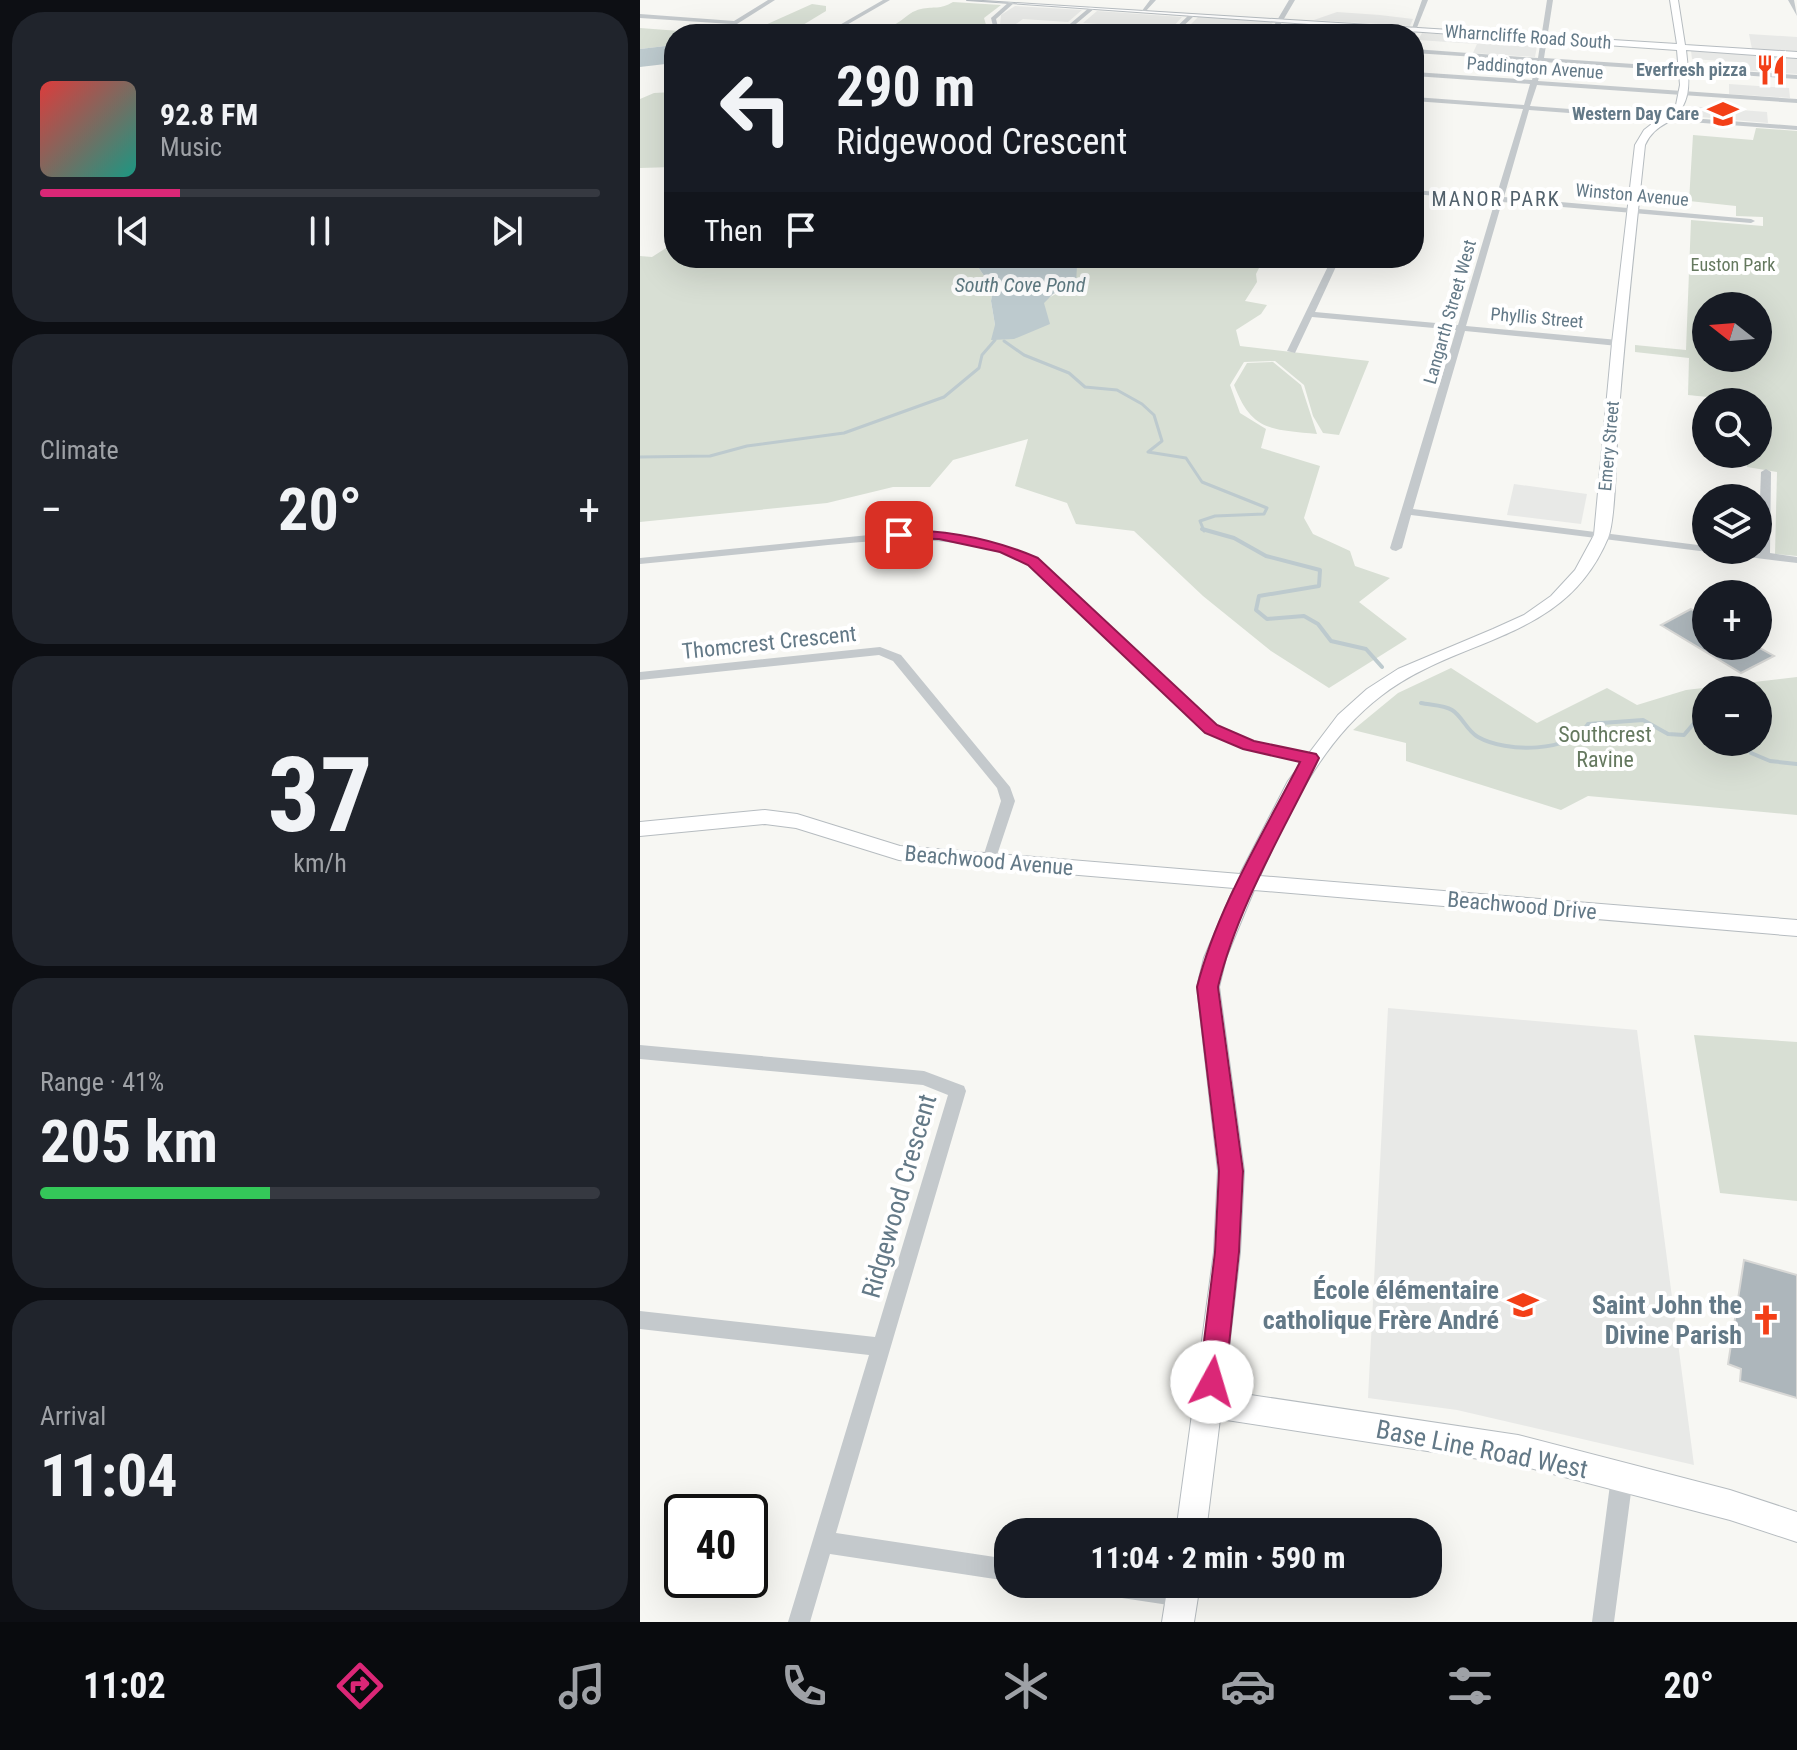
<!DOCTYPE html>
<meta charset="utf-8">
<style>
:root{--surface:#171b24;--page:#20242c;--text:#f1f3f6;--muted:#9ea1a6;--line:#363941;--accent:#db2777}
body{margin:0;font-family:"Roboto Condensed",sans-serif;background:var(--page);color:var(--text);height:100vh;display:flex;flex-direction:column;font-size:30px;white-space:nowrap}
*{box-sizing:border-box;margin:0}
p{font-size:26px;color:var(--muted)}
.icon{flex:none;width:44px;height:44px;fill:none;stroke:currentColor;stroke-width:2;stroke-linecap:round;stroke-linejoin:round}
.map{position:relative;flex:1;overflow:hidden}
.panel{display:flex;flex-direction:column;gap:12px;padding:12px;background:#0d0f14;width:640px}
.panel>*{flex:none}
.top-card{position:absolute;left:24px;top:24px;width:760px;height:244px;border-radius:32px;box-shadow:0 8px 32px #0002;background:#171b24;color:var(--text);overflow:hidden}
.needle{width:52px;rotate:287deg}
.controls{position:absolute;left:1052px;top:292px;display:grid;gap:16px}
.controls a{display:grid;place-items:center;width:80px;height:80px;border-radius:50%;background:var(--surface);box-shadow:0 8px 32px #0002;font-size:40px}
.speed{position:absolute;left:24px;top:1494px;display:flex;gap:16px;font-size:40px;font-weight:700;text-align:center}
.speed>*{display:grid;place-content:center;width:104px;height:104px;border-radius:50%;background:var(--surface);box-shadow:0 8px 32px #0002;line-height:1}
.speed .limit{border:4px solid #111;border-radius:12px;background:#fff;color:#111}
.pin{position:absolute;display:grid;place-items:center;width:68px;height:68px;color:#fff;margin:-34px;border-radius:16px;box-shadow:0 4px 12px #0006}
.me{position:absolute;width:88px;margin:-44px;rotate:6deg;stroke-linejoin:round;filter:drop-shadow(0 0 6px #0008)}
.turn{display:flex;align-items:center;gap:28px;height:168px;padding:0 40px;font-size:36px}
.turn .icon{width:104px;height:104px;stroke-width:2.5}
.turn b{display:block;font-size:56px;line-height:68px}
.then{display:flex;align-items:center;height:76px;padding:0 40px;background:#0003;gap:16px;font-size:30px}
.big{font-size:60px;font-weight:700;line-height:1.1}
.panel .tile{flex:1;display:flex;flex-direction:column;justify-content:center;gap:12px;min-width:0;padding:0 28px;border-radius:32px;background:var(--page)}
.panel .dial{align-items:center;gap:0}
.dial b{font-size:104px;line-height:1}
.song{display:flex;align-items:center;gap:24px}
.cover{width:96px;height:96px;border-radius:12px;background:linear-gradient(135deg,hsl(0 70% 55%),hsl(170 70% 35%))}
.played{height:8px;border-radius:4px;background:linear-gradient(90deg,var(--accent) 25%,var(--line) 25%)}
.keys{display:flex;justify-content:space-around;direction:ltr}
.heat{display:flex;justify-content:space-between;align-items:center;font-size:44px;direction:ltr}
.charge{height:12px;border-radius:6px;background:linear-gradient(90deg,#34c759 41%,var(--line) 0)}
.trip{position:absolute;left:354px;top:1518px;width:448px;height:80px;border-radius:32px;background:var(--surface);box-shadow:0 8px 32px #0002;font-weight:700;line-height:80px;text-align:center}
.menu{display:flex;height:128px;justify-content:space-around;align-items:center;background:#090b0e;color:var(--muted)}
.menu .icon{width:56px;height:56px}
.menu .selected{color:var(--accent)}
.menu b{font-size:36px;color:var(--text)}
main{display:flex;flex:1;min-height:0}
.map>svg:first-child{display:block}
</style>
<main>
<section class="panel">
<div class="tile">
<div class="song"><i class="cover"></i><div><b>92.8 FM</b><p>Music</p></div></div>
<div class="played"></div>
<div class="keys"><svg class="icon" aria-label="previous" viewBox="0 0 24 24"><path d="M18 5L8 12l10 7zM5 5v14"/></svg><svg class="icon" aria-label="pause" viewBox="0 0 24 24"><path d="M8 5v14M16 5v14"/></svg><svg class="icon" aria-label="next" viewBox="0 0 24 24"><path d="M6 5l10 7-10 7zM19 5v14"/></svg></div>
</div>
<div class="tile"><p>Climate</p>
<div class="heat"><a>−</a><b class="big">20°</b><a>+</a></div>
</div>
<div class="tile dial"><b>37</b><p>km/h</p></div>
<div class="tile"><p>Range · 41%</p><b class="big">205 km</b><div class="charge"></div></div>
<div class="tile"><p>Arrival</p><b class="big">11:04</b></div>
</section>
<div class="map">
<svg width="1157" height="1622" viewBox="0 0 1157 1622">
<rect width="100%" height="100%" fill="#f7f7f3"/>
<path fill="#e8e9e7" d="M375,6L442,10L428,22L383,19L373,26L360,25L361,15Z
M457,11L542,17L531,29L443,23Z
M697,12L740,15L773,19L770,26L674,20Z
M558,17L633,22L624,34L546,29Z
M648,24L767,31L641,34Z
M782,33L898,41L895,57L833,53L837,44L778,40Z
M1109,34L1157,37V52L1112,49Z
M1051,51L1157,58V74L1099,70L1098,62L1052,59Z
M1089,84L1149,88L1150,98L1089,94Z
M1047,106L1127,112L1128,123L1037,115Z
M874,484L947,494L941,524L867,515Z
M748,1008L997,1030L1054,1465L817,1410L728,1398Z"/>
<path fill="#d8dfd4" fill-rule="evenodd" d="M313,2L361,5L344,18L347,28L332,34L297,31L298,34H230L239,27C262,28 263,13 281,9C294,6 300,10 313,2Z
M172,4L186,6V11L148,34H91L101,24L123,26Z
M83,24H91L86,34H34V45L0,49V28L66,33Z
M34,92V167L0,168V99L14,93Z
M1116,128L1157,131V556L1135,554L1137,472L1107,467L1106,454H1118V402L1048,395L1049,358L995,352V345L1046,350L1051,220L1123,226V217L1096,216V206L1049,201L1053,135L1113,140ZM1066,306H1118V358H1066Z
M34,243V258H332L353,289L351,301L355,325L424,290L437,267L429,258H624L616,274L617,282L605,301L627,305L621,314L596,330L600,346L729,361L699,435L683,433L673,416L664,385L635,361L604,362L590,385L600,413L626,429L621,448L680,466L664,518L673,534L710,551L715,566L750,578L719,602L767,639L689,688L631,651L563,596L494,531L436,524L427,503L375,486L388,439L313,460L290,487H253L187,503L0,522V256L12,257Z
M633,362L661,385L677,434C631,429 612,432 594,385L607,363Z
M811,668L897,723L967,688L997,705L1046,690L1157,677V815L948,796L921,810L766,761V743L713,730L758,693ZM1066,690H1118V742H1066Z
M1054,1035L1157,1042V1201L1080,1193Z"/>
<path fill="#bdcace" d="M34,45V63L0,67V49Z
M332,258H429L437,266L436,283L413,294L404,303L410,324L374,339L351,340L355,325L351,301L353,289Z"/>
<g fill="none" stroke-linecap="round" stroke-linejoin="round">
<path stroke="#bdcace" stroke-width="3" d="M364,341L384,355L429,373L445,387L477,390L502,404L514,415L522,441L508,452L546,458L562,482L627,508L624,514L575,516L560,521L564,531
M0,457L70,456L107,446L204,433L304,397L339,368L342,355L355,340"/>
<path stroke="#bdcace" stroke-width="4" d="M562,529L594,538L626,556L680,570L679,586L619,596L616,610L627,619L664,616L678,624L691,641L726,649L742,667
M781,703C790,705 804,705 812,710C822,716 827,731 838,737C866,753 931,753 948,724L1003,720L1028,734L1044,735L1066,709
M1107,742L1111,753L1130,761L1157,764"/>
</g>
<path fill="#adb6bb" stroke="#d8d8d6" stroke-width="2" d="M1051,609L1066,618V646H1116L1134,656L1101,673L1021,625Z
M1104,1260L1157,1275V1398L1100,1381L1101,1369L1088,1364Z"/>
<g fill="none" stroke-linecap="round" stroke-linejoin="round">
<g stroke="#b6bcc0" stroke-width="2">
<path id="secondary" d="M327,0L1037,44L1030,0H1038L1045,45L1157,52V58L1046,50C1049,78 1054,105 1028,122C1017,128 1010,134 1005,145C995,238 985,330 978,423C976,448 976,519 968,538C924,643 820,635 741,696C683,740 649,810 620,876L1157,920V936L614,890L586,958L579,987L604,1171L600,1252L584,1391L878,1435L1090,1490L1157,1512V1542L1090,1520L878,1465L580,1419L566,1532H536L574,1252L578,1171L557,987L564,958L594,888L259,860L156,828L125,824L0,836V822L125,810L157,814L260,846L600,874L648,781L698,715L727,689L758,669L853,629L884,615L911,596L935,570L954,535L972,343L995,145L1004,130L1036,105L1040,85L1037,50Z
M528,1584H560L554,1622H522Z"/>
</g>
<path fill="#c4c9cc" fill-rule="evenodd" d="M128,0H135L97,24L89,34H83L91,24L0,18V14L94,21Z
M243,0H250L191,34H184Z
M510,0H516L505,12H501Z
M649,0H655L635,34H629Z
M782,0H788L774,35L770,34Z
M907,0H913L904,58L1157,75V79L903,62L898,81L1157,99V103L897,85L890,106L1157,126V130L889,110L864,197L1111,219L1115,221L1111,223L862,202L826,326L978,340L983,343L978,346L825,331L773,509L1066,546V550L1118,552L1121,472L1126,469L1131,472L1130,553L1157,557V563L771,515L762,548L756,551L752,550L750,548L816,330L672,317L655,353L647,351L692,258H700L675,312L818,325L855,201L774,194V190L856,197L883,109L774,101V97L884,105L890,84L774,76V72L892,80L897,61L774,53V49L898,58Z
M1148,0H1154L1157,16Z
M369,2L374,3L356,19L358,27L351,33H347L353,26L351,18Z
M450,7L455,8L424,34H418Z
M550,14L555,15L535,34H529Z
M259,532C307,533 352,540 397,559L576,726L614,742L670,754L677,758L670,762L605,748L566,732L389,563C307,530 244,540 159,548C106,554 53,559 0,564V558Z
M240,647L261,655L370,787L375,801L354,864L349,865L342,860L361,801L357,788L253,661L239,655L0,680V672Z
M0,1045L284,1071L324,1086L326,1091L196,1533L368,1559V1581L190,1554L170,1622H148L229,1355L0,1329V1311L235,1337L308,1095L283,1085L0,1059Z
M982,1466L989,1470L993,1477L974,1622H952L971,1477L975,1470Z
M451,1584H537L550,1588L553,1596L550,1604L542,1607L462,1595L454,1592Z"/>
<use href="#secondary" fill="#fff" fill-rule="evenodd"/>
</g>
<path fill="#db2777" stroke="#8e194d" stroke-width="2" d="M259,530C308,530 354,539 398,558L577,725L614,741L676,754L679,758C643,832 597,907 578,987L603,1171L599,1252L585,1382L581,1391L572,1394L563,1391L559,1382L575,1252L579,1171L557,987C577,908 623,834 660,762L603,749L565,733L388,565L360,552L299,539L254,538V532Z"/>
<defs>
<g id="restaurant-bare" transform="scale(2.4)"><path d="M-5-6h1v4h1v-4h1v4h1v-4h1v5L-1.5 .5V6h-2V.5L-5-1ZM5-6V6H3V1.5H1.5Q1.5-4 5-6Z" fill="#f33f17" stroke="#fff" stroke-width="2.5" paint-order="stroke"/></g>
<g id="school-bare" transform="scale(2.4)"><path d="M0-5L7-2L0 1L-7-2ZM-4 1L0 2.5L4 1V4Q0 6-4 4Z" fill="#f33f17" stroke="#fff" stroke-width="2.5" paint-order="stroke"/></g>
<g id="church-bare" transform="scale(2.4)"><path d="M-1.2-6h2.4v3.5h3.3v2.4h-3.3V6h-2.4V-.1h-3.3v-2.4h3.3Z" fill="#f33f17" stroke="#fff" stroke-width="2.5" paint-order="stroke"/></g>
</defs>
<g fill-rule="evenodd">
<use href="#restaurant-bare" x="1131" y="70"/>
<use href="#school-bare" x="1083" y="114"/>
<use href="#school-bare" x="883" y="1305"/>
<use href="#church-bare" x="1126" y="1320"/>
</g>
<g text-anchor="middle" stroke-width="8" stroke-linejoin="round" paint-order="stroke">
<g font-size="18" fill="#637987" stroke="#fff">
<text transform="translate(888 37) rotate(4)" y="6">Wharncliffe Road South</text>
<text transform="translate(895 68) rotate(4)" y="6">Paddington Avenue</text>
<text transform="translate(992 195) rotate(5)" y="6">Winston Avenue</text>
<text transform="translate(810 312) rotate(-74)" y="6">Langarth Street West</text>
<text transform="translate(897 318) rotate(5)" y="6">Phyllis Street</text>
<text transform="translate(969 446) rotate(-85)" y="6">Emery Street</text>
</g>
<g font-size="18" font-weight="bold" fill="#637987" stroke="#fff" text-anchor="end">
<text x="1107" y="76">Everfresh pizza</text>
<text x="1059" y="120">Western Day Care</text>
</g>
<g font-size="18" fill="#65795f" stroke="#fff">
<text x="1093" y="271">Euston Park</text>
</g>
<g font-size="20" letter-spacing="2" fill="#52616c" stroke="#fff">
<text x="856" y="206">MANOR PARK</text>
</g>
<g font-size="20" font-style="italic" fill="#5f7b83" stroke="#fff">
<text x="380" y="292">South Cove Pond</text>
</g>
<g font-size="22" fill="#637987" stroke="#fff">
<text transform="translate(129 642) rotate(-6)" y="8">Thomcrest Crescent</text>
<text transform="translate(349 860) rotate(5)" y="8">Beachwood Avenue</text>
<text transform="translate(882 905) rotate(5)" y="8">Beachwood Drive</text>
</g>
<g font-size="22" fill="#65795f" stroke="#fff">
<text x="965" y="742">Southcrest<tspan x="965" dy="25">Ravine</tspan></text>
</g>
<g font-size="26" fill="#637987" stroke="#fff">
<text transform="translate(259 1196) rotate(-74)" y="9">Ridgewood Crescent</text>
<text transform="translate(842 1449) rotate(11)" y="9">Base Line Road West</text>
</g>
<g font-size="26" font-weight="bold" fill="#637987" stroke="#fff" text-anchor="end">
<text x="859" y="1299">École élémentaire<tspan x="859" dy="30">catholique Frère André</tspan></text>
<text x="1102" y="1314">Saint John the<tspan x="1102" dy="30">Divine Parish</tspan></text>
</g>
</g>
</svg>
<div class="controls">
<a><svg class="needle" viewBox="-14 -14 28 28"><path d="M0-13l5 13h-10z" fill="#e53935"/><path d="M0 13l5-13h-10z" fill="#9ea1a6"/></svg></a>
<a><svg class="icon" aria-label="search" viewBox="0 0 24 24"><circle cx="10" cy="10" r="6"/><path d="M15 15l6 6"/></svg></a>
<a><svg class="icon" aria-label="layers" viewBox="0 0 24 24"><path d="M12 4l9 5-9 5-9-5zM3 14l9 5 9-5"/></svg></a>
<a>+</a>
<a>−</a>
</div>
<div class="speed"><div class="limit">40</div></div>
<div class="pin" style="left:259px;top:535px;background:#d93025"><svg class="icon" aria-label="arrive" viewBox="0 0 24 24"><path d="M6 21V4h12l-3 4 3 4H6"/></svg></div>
<svg class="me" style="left:572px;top:1382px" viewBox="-20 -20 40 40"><circle r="19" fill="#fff"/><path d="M0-13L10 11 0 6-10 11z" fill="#db2777"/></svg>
<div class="trip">11:04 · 2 min · 590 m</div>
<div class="top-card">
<div class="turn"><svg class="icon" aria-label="left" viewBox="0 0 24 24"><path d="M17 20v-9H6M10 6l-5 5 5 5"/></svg><div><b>290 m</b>Ridgewood Crescent</div></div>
<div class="then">Then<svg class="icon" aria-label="arrive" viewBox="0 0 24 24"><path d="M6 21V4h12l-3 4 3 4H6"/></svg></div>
</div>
</div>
</main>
<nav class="menu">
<b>11:02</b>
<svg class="icon selected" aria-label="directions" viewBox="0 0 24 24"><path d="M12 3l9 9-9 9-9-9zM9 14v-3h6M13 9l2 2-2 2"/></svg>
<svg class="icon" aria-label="music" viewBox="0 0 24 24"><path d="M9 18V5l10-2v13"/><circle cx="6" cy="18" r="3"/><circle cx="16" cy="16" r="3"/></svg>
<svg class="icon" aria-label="phone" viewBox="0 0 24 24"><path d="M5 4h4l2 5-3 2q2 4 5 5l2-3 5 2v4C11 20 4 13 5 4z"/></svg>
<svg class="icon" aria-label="climate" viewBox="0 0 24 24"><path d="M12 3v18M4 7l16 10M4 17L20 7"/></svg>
<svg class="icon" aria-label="car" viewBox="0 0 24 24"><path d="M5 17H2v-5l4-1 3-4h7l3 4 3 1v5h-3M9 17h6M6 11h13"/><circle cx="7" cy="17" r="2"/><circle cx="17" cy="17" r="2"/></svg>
<svg class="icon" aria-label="filters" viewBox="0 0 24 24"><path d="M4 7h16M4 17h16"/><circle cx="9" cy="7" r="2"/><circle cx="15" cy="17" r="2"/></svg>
<b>20°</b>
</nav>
